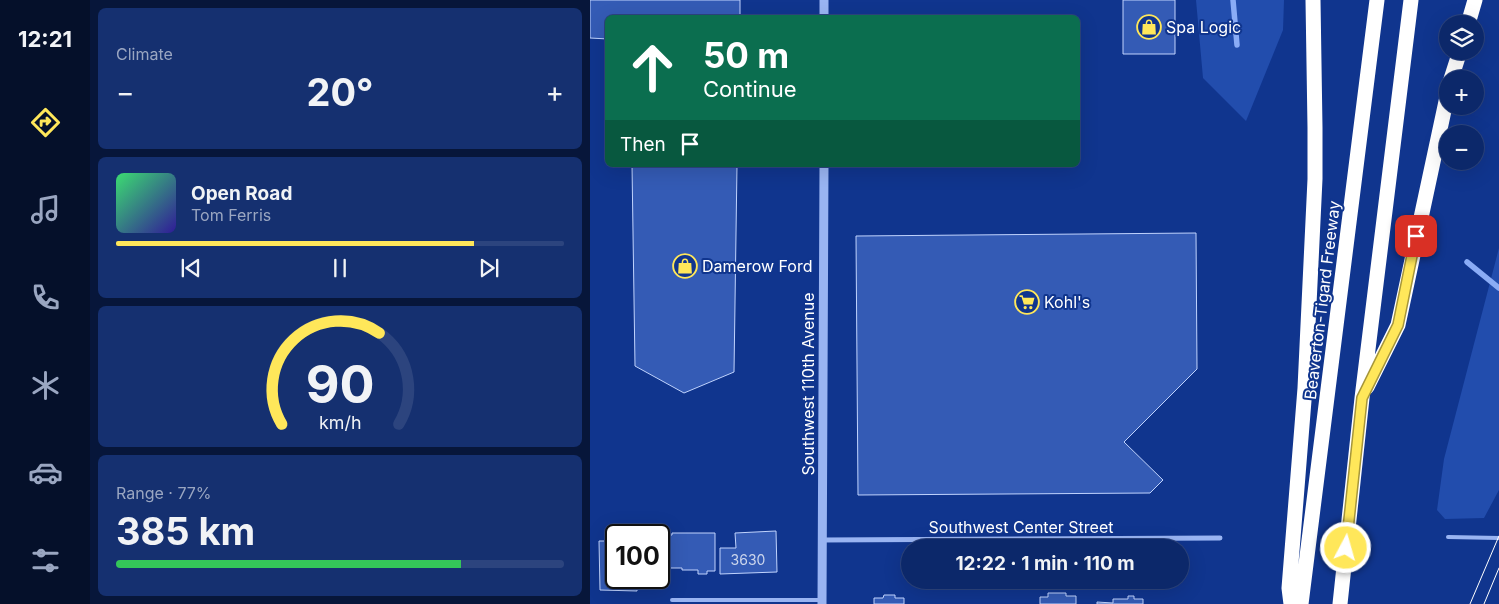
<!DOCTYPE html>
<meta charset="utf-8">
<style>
:root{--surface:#0c286a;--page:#153070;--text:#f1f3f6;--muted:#9aa6c1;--line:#2c447e;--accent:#ffe75a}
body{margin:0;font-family:Inter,sans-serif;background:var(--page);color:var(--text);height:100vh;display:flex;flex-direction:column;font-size:19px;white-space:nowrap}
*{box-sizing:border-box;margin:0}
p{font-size:16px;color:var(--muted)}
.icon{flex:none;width:28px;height:28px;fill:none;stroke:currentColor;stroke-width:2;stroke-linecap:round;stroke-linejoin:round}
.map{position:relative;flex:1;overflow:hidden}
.drawer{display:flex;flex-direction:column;gap:8px;padding:8px;background:#07163a;width:500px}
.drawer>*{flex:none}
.top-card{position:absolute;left:15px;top:15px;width:475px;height:152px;border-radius:8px;box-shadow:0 5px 20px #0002,0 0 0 1px var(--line);background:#0b6e4f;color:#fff;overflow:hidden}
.controls{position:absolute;left:849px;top:15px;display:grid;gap:10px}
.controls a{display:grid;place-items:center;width:45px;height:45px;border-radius:50%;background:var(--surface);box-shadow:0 5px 20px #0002,0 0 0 1px var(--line);font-size:25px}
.speed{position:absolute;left:15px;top:524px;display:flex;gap:10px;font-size:25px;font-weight:700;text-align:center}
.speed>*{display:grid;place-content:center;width:65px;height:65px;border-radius:50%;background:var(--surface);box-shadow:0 5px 20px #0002,0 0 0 1px var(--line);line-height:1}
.speed .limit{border:2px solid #111;border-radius:8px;background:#fff;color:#111}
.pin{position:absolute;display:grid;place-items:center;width:42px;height:42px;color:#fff;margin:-21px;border-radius:10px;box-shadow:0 2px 8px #0006}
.me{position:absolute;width:55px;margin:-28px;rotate:6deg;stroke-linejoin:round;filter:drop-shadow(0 0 4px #0008)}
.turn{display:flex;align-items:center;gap:18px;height:105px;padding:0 15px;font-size:22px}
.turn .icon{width:65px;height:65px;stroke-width:2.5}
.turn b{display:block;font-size:35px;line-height:42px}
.then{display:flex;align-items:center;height:48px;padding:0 15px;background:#0003;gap:10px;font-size:19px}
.big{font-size:38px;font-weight:700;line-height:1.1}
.drawer .tile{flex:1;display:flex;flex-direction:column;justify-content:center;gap:8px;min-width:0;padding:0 18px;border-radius:8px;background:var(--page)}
.drawer .dial{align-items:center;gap:0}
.dial svg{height:130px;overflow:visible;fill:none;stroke:var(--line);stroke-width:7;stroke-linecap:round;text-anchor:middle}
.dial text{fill:var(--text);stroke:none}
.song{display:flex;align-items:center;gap:15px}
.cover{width:60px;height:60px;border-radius:8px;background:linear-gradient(135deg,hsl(140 70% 55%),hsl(250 70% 35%))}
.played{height:5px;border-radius:2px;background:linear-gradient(90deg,var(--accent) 80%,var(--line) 80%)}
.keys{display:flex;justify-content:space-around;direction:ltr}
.heat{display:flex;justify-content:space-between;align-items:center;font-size:28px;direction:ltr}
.charge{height:8px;border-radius:4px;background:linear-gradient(90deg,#34c759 77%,var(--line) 0)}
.trip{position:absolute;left:311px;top:539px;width:288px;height:50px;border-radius:25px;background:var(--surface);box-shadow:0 5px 20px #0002,0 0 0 1px var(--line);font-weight:700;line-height:50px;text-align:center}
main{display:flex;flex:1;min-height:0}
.menu{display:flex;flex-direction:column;width:90px;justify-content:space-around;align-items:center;background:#05102a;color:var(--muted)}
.menu .icon{width:35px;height:35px}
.menu .on{color:var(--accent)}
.menu b{font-size:22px;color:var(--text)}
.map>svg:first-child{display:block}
</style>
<main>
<nav class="menu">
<b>12:21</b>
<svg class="icon on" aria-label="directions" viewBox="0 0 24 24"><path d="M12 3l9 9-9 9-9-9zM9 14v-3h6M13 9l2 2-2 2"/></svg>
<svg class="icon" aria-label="music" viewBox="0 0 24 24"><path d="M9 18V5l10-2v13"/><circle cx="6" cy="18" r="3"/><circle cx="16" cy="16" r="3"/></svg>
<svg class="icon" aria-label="phone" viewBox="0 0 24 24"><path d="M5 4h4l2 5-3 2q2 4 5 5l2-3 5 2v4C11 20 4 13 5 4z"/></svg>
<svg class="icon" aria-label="climate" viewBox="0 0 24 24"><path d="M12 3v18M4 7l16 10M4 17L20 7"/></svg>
<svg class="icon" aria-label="car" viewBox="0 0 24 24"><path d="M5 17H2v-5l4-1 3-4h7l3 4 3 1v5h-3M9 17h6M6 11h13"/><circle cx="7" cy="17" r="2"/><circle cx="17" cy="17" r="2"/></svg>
<svg class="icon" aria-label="filters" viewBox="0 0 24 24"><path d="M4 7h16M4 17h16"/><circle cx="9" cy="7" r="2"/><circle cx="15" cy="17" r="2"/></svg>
</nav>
<section class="drawer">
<div class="tile"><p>Climate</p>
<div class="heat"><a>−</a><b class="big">20°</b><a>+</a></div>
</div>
<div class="tile">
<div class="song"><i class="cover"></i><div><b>Open Road</b><p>Tom Ferris</p></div></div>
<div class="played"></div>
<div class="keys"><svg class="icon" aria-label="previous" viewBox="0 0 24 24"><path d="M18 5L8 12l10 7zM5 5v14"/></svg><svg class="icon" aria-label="pause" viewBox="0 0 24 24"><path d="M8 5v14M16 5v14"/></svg><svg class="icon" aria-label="next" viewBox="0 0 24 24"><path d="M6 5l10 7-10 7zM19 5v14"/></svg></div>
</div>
<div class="tile dial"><svg viewBox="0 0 100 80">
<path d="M14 69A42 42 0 1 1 86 69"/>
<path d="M14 69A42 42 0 0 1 74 13" stroke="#ffe75a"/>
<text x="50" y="56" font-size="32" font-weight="700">90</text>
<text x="50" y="72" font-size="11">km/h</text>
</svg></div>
<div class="tile"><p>Range · 77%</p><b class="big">385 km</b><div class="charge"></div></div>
</section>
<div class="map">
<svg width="909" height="604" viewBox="0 0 909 604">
<rect width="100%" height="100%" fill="#10358e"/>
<path fill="#224dad" d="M606,0H694L693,30L656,121L613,78Z
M909,248V490L894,518L855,519L847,510L854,459Z"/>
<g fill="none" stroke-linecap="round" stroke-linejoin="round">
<path stroke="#8aacf6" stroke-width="5.5" d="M643,0L647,45
M877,262L909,288"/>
</g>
<path fill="#345bb5" stroke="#c0d3fd" d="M0,0H150V18H18V39L0,38Z
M533,0H585V54H533Z
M42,165H147L144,372L94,393L45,366Z
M606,233L607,369L534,442L573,480L560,493L268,495L266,236Z
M186,531L187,572L130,574V548H146L145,533Z
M82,533H125V571H117V574H108V570H92V568H74V535H82Z
M9,541H26V578H47V591L10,590Z
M458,593H476V596H486V604H450V597H458Z
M294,595H305V598H314V604H284V598H293Z
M538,596H544V599H553V604H507V602L523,603V599H538Z"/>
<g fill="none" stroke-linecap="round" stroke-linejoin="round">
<path stroke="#99b4f2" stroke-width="4" d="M858,537L909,538
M82,600H232"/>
<path stroke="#99b4f2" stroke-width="5" d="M232,540L630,538"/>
<path stroke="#99b4f2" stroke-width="9" d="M234,18V0
M232,604L234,165"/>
<path stroke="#fff" stroke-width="15" d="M878,24L885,0
M861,79L870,51
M777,387L808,325L858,92
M701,604L699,588L715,388L725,179V128L723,0
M711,604L787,0
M750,604L772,398L821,0"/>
<path stroke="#fff" stroke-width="1" d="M880,604L909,536
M894,604L909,568"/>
</g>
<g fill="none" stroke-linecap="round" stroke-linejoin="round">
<g stroke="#a6963a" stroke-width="12">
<path id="route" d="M756,548L772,398L808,325L826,236"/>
</g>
<use href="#route" stroke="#ffe75a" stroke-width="9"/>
</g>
<defs>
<g id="shop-ring" transform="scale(1.25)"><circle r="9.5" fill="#10358e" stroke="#ffe75a" stroke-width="1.5"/><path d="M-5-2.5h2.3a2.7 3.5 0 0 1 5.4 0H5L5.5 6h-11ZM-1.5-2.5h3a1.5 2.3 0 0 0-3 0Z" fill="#ffe75a"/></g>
<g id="supermarket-ring" transform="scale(1.25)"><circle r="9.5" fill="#10358e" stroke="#ffe75a" stroke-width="1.5"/><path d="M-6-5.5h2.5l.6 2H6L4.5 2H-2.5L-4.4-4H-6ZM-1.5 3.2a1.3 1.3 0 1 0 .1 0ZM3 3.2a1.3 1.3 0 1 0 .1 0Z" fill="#ffe75a"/></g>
</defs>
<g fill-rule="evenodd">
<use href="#shop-ring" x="559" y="27"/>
<use href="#shop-ring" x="95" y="266"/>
<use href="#supermarket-ring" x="437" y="302"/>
</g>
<g text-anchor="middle" stroke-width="4" stroke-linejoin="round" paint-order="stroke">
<g font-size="14" fill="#ccd6ec">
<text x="158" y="565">3630</text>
</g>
<g font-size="16" fill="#fff" stroke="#10358e" text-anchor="start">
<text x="576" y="33">Spa Logic</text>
<text x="112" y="272">Damerow Ford</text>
<text x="454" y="308">Kohl's</text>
</g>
<g font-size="16" fill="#fff" stroke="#10358e">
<text transform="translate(732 300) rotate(-83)" y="6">Beaverton-Tigard Freeway</text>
<text transform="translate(218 384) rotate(-90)" y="6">Southwest 110th Avenue</text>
<text x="431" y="533">Southwest Center Street</text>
</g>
</g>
</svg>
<div class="controls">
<a><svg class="icon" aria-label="layers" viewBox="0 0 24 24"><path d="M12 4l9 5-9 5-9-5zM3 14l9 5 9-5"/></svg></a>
<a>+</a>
<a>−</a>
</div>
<div class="speed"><div class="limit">100</div></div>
<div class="pin" style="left:826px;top:236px;background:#d93025"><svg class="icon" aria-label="arrive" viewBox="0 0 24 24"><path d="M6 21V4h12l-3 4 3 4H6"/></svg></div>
<svg class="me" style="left:756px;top:548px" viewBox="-20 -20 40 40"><circle r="17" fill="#ffe75a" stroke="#fff" stroke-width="3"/><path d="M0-11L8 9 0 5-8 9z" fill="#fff"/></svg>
<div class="trip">12:22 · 1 min · 110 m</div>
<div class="top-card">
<div class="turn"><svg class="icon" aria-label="ahead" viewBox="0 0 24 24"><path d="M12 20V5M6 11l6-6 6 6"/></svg><div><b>50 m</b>Continue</div></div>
<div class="then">Then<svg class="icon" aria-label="arrive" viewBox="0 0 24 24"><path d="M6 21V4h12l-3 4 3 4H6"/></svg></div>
</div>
</div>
</main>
